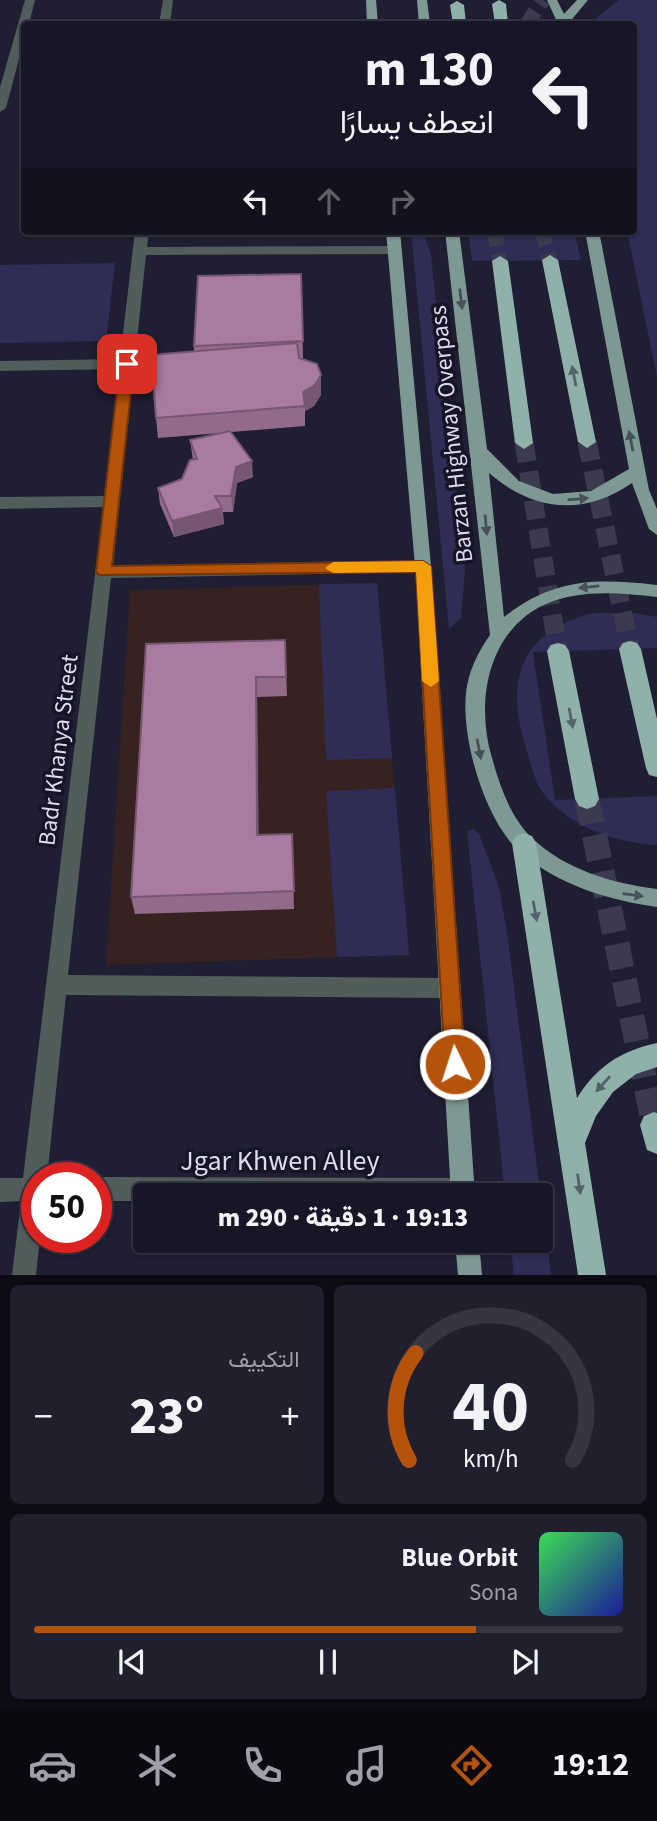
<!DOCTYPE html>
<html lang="ar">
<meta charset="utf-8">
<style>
:root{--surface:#171626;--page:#201f2e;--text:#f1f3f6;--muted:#9e9fa7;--line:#363543;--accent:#b45309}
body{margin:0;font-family:"Source Sans 3",Vazirmatn,sans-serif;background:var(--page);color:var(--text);direction:rtl;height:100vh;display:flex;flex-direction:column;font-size:26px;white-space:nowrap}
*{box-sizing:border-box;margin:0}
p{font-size:23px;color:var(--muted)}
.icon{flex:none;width:38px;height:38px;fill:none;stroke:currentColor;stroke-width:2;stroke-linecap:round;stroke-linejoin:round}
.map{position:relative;height:1275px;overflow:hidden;direction:ltr}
.details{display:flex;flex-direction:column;gap:10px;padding:10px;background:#0d0c15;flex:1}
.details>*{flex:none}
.top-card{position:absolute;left:21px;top:21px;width:616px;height:214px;border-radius:7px;box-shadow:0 2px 5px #0004,0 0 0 2px var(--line);direction:rtl;background:#171626;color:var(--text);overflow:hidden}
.speed{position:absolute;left:21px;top:1162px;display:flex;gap:14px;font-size:35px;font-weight:700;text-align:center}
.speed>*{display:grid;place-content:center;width:91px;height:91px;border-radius:50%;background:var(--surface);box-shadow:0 2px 5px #0004,0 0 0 2px var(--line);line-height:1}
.speed .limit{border:10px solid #d22;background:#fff;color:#111}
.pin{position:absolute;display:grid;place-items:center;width:60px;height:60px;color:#fff;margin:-30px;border-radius:14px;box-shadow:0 4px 10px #0006}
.me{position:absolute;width:77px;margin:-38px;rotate:356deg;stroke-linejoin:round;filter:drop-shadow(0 0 5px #0008)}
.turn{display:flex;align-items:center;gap:24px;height:147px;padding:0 28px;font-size:32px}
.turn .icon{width:91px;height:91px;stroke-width:2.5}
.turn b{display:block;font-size:49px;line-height:60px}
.lanes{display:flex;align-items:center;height:66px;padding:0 28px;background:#0003;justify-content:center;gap:35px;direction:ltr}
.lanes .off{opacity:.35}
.big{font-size:52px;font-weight:800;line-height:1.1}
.details .tile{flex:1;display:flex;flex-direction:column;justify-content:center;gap:10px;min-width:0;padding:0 24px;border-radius:10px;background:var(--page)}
.details .dial{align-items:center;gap:0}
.dial svg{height:182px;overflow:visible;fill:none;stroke:var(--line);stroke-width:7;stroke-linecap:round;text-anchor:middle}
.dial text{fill:var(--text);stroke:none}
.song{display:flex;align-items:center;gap:21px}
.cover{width:84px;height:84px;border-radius:10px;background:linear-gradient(135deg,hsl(130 70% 55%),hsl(240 70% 35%))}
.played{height:7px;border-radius:4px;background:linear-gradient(90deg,var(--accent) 75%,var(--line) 75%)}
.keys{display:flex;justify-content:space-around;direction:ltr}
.heat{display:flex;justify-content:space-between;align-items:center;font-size:38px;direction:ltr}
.details .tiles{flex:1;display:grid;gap:10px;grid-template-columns:1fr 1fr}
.tile:last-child{grid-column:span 2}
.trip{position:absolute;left:133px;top:1183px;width:420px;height:70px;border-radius:7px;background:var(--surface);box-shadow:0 2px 5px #0004,0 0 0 2px var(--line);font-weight:800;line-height:70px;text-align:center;direction:rtl}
.menu{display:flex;height:112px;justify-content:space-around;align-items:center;background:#09090f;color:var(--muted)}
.menu .icon{width:49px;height:49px}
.menu .on{color:var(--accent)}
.menu b{font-size:32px;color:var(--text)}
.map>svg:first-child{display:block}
</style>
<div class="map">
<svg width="657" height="1275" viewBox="0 0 657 1275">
<rect width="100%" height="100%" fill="#1f1e32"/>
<path fill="#352221" d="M377,583L409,955L106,965L130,590Z"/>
<path fill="#2f2c56" d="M619,0H657V377L627,231H634V24H595V19Z
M411,231H423L431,255L465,570L461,618L449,629Z
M468,231H574L581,260L472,261Z
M115,263L106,341L0,343V265Z
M377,583L392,758L326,760L319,584Z
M594,613H634L657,617V648L533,652L555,800L657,796V845C616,843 569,827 543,793C534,780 530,762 526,748C504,680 521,630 594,613Z
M395,788L409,955L337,957L326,791Z
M473,829L479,834L499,887L507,933L551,1275H514L510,1241H541V1195H505L467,831Z"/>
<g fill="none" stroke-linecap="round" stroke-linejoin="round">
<path stroke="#3b3a4e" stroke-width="15" stroke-dasharray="15 8" stroke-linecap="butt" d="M527,24L543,0
M494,231L500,261
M542,231L550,260"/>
<path stroke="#3b3a4e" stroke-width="19" stroke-dasharray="19 10" stroke-linecap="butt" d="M587,442L630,649
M524,443L558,651"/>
<path stroke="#3b3a4e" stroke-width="25" stroke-dasharray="25 12" stroke-linecap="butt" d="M587,799L654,1125"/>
<path fill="#505d5a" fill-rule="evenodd" d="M25,0H35L29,24H24V40L6,108L0,112V87Z
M163,0H173L170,24H159Z
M135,231H149L147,247L395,246L402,250L395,254L146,255L113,566L423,560L431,566L423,572L111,578L68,975L450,978L457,981L461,988L457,995L450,998L66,995L47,1178H37V1237H40L36,1275H12L21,1201L0,1202V1178H23L103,507L0,509V497L104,496L119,369L0,371V361L120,359Z
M96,1177L463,1178L471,1182L475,1190L472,1195H145V1201H96Z"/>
<path fill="#7e9993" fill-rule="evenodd" d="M366,0H376L378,24H367Z
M417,0H427L430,24H419Z
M547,0H557L564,14L577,0H588L568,24H558Z
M386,231H400L431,566L475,1195H451L415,566Z
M445,231H459L487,449L519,481L553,494L591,491L629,469L585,231H599L649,490L657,509V535L649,529L632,483C583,517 533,511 489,473L504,617C553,578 597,578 657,585V597C628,594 602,591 573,596C494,609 472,691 492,758C500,786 510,817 532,838C566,870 611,883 657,889V907C608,900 558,885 520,852C485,821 461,739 466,693C468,672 478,652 490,635Z
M455,1241H479L482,1275H458Z"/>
<path fill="#90b1aa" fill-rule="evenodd" d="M499,0L506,4L508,24H495L492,4Z
M457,1L464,5L466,24H453L450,5Z
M550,255L558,260L596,442L587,448L578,442L542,260Z
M500,256L508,261L533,443L524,449L515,443L492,261Z
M630,641L637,643L641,649L657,719V777L649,775L646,768L619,649L623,643Z
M558,643L565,645L569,651L599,799L595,806L587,809L579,806L575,799L547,651L551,645Z
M524,833L532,836L536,843L577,1098C597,1066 621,1051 657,1043V1067L636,1074L613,1092L596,1116L585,1143L606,1275H578L512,843L516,836Z
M654,1112L657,1113V1154L647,1150L640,1125L644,1116Z"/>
</g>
<path fill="#926a8a" d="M301,274L303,358H299L321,375V395L314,406L305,411V426L231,432L253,477L237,483L233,512H223L224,524L174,537L160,504L158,488L182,479L193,460L190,440L221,433L158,438L156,418L194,351V346Z
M285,640L287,696L257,697L258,835L292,834L294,909L135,914L131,897L146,644Z"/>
<path fill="#775671" d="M321,375V395L314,406L305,411L303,392Z
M252,461L253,477L237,483L233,512L231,496L236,467Z
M222,508L224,524L174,537L172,521Z
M256,677L257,697L259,854L257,835Z"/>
<path fill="#aa7ba1" stroke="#775671" stroke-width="2" d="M301,274L303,341L194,346L198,276Z
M297,343L299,358L317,364L321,375L314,386L303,392L305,406L156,418L151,355Z
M230,431L252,461L236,467L231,496H215L222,508L172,521L158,488L182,479L190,460L197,459L190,440Z
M285,640L286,677H256L257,835L292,834L294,891L131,897L146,644Z"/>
<defs><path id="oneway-solid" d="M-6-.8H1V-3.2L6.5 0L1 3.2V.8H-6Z" transform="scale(1.75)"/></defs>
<g fill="#455058">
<use href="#oneway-solid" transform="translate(461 299) rotate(83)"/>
<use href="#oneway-solid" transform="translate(631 441) rotate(-101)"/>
<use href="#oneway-solid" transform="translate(578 499) rotate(-5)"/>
<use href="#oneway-solid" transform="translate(486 525) rotate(85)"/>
<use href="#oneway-solid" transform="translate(589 587) rotate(174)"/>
<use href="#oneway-solid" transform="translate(479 749) rotate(79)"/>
<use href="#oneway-solid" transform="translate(633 895) rotate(7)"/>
</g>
<g fill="#536369">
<use href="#oneway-solid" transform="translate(574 376) rotate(-101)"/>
<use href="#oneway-solid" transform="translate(571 718) rotate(79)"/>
<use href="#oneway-solid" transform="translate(535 911) rotate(80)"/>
<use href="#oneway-solid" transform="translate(603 1084) rotate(132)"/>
<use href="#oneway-solid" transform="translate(579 1184) rotate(82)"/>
</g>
<path fill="#b45309" stroke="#753606" stroke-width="2" d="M127,360L134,364L112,566L423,561L431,566L465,1064L462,1070L455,1073L448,1070L445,1064L416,572L99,575L96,572L120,364Z"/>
<path fill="#f59e0b" d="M423,561L431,566L439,681L431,687L422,681L416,572L333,573L325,568L333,562Z"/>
<g text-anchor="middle" stroke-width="7" stroke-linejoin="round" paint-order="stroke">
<g font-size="24" fill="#dcdcea" stroke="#161528">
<text transform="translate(451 434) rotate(-96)" y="8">Barzan Highway Overpass</text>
<text transform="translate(58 750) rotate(-83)" y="8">Badr Khanya Street</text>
</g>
<g font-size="28" fill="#dcdcea" stroke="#161528">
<text x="280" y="1170">Jgar Khwen Alley</text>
</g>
</g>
</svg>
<div class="speed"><div class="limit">50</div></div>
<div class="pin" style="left:127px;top:364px;background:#d93025"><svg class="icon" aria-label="arrive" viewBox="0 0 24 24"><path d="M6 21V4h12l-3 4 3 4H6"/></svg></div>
<svg class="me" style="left:455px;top:1064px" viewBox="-20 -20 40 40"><circle r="17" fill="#b45309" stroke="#fff" stroke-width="3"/><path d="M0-11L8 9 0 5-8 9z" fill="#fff"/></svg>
<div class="trip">19:13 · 1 دقيقة · 290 m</div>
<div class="top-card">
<div class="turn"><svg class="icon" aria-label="left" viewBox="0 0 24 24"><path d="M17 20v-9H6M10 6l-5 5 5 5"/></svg><div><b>130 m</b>انعطف يسارًا</div></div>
<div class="lanes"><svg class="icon" aria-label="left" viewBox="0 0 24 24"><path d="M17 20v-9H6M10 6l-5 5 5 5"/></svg><svg class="icon off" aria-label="ahead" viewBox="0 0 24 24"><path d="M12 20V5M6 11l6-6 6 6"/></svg><svg class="icon off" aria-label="right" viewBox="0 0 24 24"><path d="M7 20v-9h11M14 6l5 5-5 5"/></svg></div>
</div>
</div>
<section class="details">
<div class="tiles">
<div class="tile dial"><svg viewBox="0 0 100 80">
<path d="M14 69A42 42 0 1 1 86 69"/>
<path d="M14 69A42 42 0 0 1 17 22" stroke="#b45309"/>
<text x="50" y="56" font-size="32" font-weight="700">40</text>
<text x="50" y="72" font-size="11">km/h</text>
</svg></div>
<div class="tile"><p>التكييف</p>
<div class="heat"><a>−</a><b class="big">23°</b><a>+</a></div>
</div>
<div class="tile">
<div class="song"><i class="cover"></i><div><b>Blue Orbit</b><p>Sona</p></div></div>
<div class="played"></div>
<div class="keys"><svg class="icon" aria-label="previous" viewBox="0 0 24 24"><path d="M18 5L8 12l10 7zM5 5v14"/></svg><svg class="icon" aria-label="pause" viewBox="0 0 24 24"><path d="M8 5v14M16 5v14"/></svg><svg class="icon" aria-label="next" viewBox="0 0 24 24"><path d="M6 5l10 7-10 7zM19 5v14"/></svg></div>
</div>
</div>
</section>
<nav class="menu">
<b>19:12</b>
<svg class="icon on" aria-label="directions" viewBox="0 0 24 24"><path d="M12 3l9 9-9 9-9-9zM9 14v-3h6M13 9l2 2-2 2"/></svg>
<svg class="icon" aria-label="music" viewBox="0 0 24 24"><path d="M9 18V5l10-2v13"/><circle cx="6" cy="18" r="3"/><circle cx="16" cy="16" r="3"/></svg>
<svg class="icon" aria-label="phone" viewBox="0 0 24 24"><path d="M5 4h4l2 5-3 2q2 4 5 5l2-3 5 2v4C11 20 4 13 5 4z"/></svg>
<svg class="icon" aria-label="climate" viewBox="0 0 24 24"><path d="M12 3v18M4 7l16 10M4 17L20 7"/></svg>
<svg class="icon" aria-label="car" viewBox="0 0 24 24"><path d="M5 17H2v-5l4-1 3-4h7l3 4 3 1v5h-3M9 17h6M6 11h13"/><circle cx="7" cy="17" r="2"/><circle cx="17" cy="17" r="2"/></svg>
</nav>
